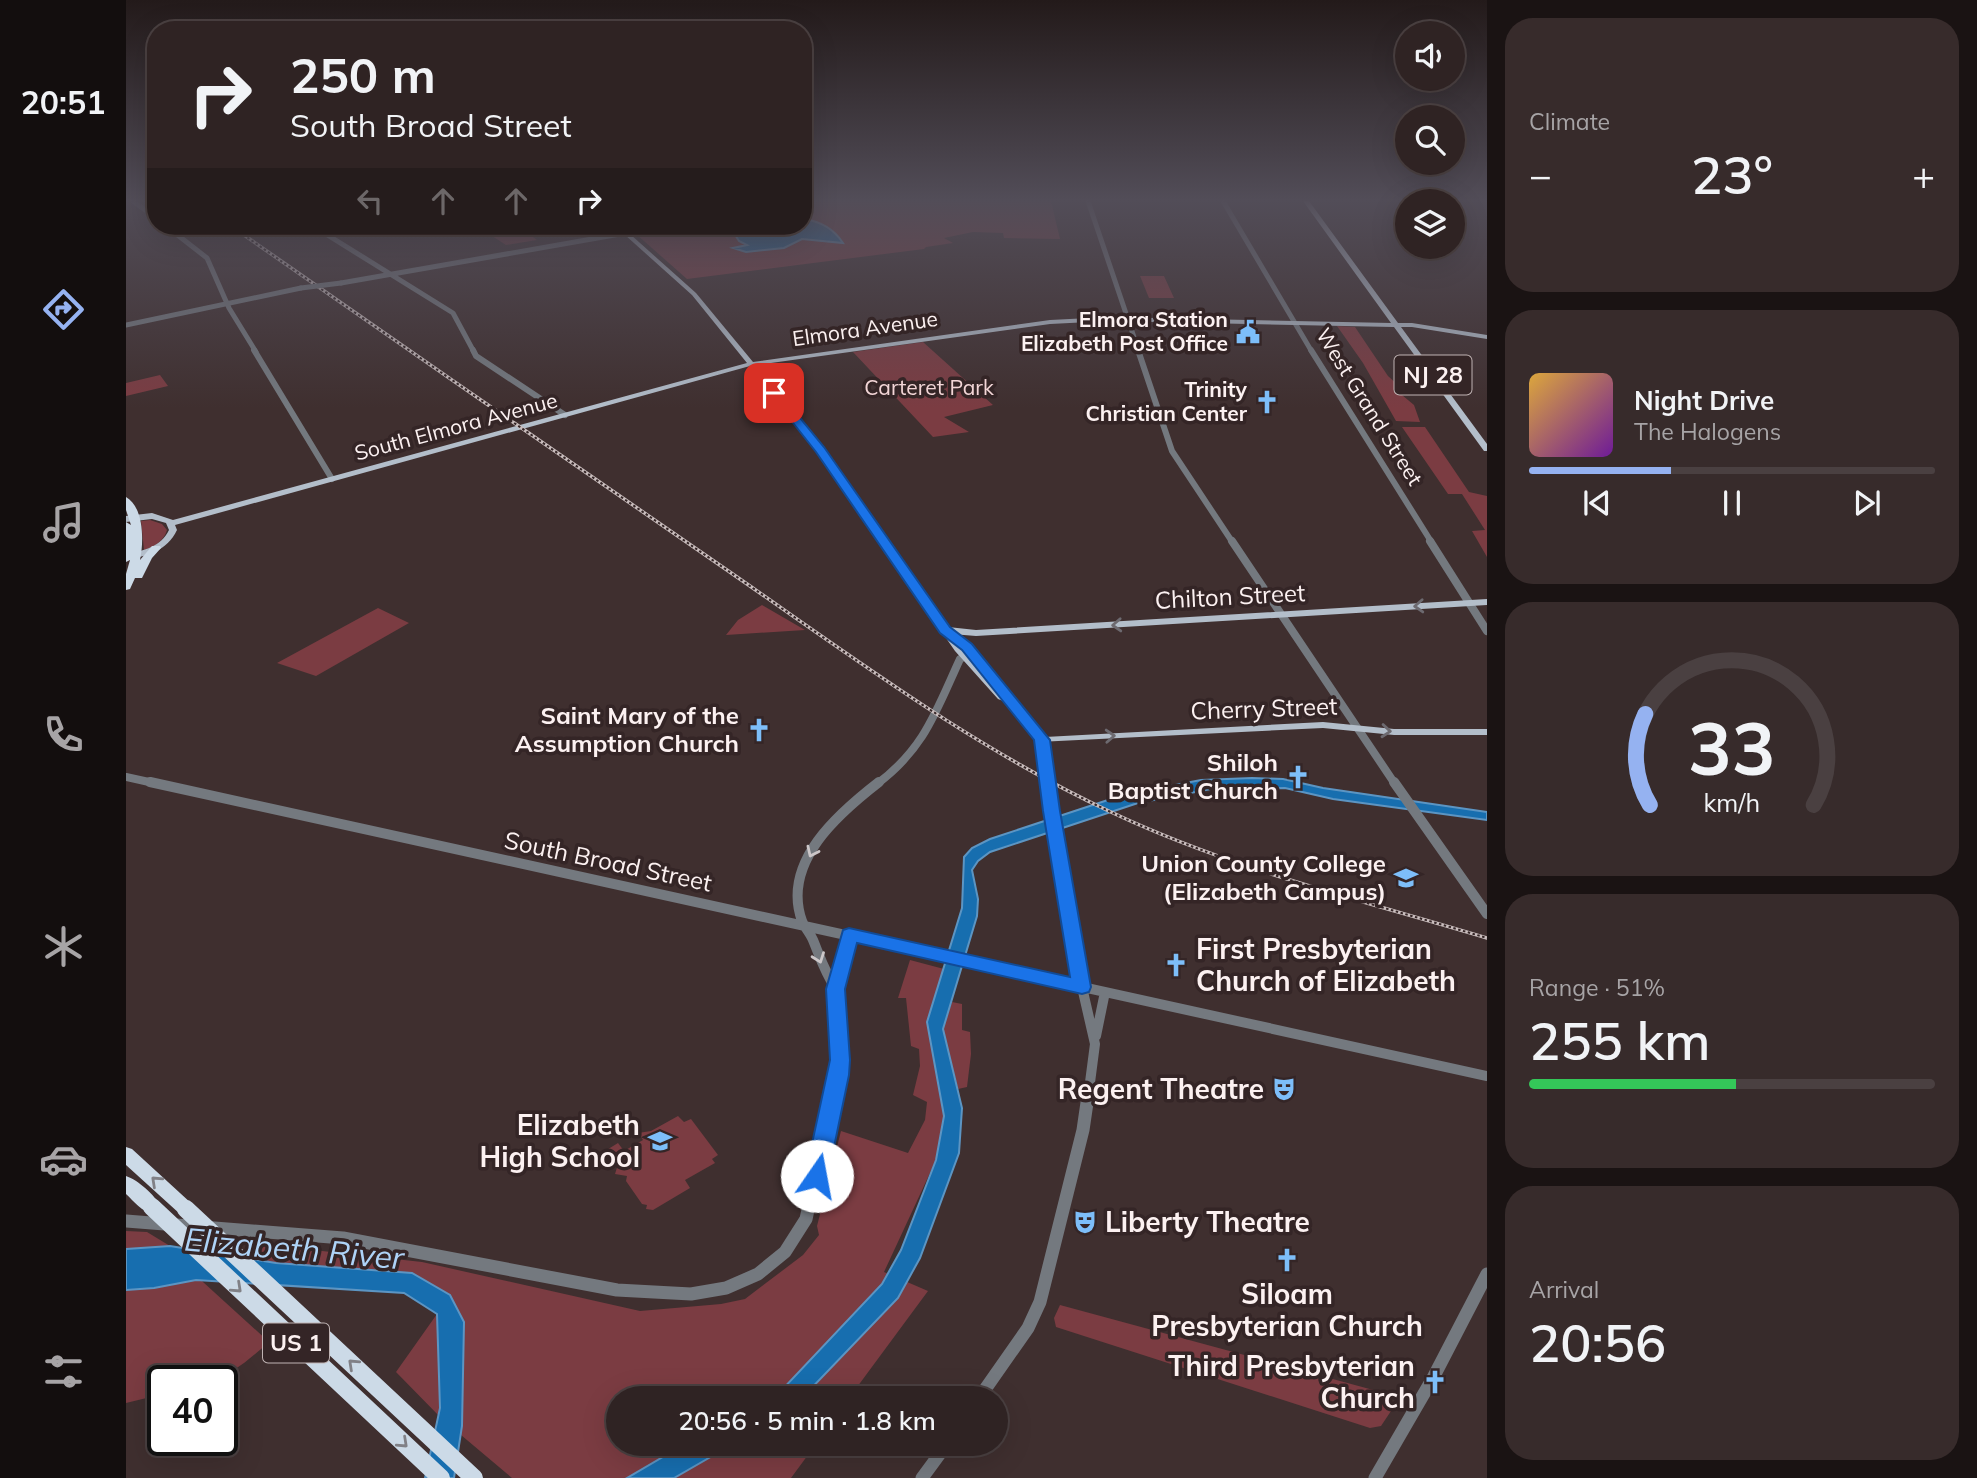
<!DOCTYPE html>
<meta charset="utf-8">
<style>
:root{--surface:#2f2323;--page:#372b2b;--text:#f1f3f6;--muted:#a7a4a6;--line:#4a4041;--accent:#95b2f1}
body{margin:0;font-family:Mulish,sans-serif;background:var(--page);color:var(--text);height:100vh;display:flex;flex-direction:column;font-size:26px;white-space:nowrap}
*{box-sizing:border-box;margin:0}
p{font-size:23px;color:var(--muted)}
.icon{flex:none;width:38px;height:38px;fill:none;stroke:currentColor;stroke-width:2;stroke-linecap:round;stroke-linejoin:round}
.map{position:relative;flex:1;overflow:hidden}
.drawer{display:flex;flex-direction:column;gap:18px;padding:18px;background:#1a1313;width:490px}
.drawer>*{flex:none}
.banner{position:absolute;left:21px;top:21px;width:665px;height:214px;border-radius:28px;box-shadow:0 7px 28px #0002,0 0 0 2px var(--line);background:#2f2323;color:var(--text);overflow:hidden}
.tools{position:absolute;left:1269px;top:21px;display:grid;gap:14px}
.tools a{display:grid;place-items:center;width:70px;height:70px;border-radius:50%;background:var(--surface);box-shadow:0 7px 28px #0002,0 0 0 2px var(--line);font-size:35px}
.speed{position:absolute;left:21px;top:1365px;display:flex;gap:14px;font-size:35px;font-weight:700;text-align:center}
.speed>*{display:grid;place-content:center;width:91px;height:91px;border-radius:50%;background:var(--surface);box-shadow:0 7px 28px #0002,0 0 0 2px var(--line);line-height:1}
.speed .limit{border:4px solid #111;border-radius:10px;background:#fff;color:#111}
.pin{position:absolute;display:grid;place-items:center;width:60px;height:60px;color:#fff;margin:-30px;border-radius:14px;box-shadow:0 4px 10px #0006}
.me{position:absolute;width:77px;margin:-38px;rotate:12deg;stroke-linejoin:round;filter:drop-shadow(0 0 5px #0008)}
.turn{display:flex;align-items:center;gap:24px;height:147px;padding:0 28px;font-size:32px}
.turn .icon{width:91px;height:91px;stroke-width:2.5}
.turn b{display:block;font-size:49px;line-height:60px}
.lanes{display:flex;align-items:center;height:66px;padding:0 28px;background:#0003;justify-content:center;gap:35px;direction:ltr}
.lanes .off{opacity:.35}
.big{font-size:52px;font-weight:600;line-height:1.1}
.drawer .card{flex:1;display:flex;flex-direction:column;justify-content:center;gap:10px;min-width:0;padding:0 24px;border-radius:28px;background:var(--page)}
.drawer .dial{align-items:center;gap:0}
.dial svg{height:182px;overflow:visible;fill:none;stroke:var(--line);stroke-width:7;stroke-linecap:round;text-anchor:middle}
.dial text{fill:var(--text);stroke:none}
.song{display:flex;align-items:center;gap:21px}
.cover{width:84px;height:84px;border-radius:10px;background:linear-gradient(135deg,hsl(40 70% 55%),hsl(280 70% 35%))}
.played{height:7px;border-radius:4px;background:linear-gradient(90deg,var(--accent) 35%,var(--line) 35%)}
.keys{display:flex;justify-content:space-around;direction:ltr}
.heat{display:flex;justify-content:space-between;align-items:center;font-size:38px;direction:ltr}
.charge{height:10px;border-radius:5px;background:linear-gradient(90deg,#34c759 51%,var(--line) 0)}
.trip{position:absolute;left:480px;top:1386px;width:402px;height:70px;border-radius:35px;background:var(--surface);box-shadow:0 7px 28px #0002,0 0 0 2px var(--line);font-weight:600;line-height:70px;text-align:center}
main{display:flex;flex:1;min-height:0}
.dock{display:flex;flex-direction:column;width:126px;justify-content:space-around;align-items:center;background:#130e0e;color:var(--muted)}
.dock .icon{width:49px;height:49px}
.dock .current{color:var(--accent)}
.dock b{font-size:32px;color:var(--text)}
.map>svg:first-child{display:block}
</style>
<main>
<nav class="dock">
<b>20:51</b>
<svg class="icon current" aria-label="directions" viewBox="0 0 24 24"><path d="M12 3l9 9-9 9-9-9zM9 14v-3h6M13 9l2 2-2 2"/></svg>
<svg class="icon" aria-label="music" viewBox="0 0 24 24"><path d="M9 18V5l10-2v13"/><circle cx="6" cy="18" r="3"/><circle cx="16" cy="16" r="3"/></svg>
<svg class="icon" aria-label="phone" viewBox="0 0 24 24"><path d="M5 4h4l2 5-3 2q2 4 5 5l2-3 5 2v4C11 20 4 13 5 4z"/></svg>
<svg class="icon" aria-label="climate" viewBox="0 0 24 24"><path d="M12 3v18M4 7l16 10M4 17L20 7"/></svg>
<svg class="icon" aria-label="car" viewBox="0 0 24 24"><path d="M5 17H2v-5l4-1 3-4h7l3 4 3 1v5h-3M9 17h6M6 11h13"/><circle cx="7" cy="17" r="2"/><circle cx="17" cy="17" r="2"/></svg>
<svg class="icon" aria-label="filters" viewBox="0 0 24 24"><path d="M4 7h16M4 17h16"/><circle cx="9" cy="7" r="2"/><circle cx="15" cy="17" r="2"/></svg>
</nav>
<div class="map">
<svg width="1361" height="1478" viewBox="0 0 1361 1478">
<rect width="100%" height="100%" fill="#3f2f2f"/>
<path fill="#7b3c42" d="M677,201H925L934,239L878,238L877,233L847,232L818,238L827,243L800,247L798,249L561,279L501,226H677Z
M392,226L411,240L380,245L360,232Z
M1014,276H1038L1048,298H1023Z
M1211,326L1229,327L1262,376L1273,386L1276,395L1288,405L1294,422L1270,421L1237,363Z
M797,342L867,405L818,417L843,432L807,437L727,352Z
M34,375L42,386L0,396V383Z
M1276,427H1299L1343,492L1361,496V557L1346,531L1359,530L1336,494H1322Z
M24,520L36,524L41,530C38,541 28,547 18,550L15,521Z
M636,605L679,630L600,635L612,620Z
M252,608L283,623L190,676L151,663Z
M784,960L818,969L801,1022L818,1116L810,1160L758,1272L802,1291L723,1398H492V1444H690L665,1478H386L316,1419L270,1372L311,1314L278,1293L190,1287L150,1269L124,1243L296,1262L514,1311L595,1304L619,1299L677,1255L693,1235L691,1226L715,1131L782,1153L799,1120L801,1102L787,1095L794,1066L793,1049L785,1046L780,998H772Z
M826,1002L836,1004V1030L844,1032L845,1054L841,1087L832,1089L817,1029Z
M552,1116L558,1122L565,1119L592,1155L586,1159L589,1163L559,1180L564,1188L527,1210L520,1209L521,1205L516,1204L500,1181L501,1176L489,1174L493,1161L486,1159L479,1151L492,1143L498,1151L517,1140L512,1133L525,1131Z
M0,1231L21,1232L44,1246L77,1282L143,1342C99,1381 94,1381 37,1381V1394L0,1403Z
M934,1305L1251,1391L1262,1399L1265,1411L1255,1426L1244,1428L930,1327L928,1318Z"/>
<path fill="#176eaf" stroke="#5c95c3" stroke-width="2" d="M677,219C693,221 708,229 717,243L676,239L658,248L620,252L607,248L621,245L613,241L606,230L583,226H623L640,232L667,234L672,230L670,226H677Z
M1126,778L1157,779L1197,788L1361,812V820L1207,799L1159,788L1085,789L1012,803L864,852L852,861L846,870L852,899L851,916L817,1029L836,1108L833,1153L794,1258L772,1298L676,1398H642L654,1392L756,1284L775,1250L810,1160L818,1116L801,1022L836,908L838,857L846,848L864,839L997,795L1075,780Z
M44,1246L150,1263L286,1273L324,1295L338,1322L336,1426L328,1478H299L314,1408L311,1314L278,1293L70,1280L28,1288L0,1290V1249Z
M559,1444H607L548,1478H501Z"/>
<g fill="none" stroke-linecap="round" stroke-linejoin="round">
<path stroke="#74797f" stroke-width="5" d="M7,201L30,218
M962,201L1013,352
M1097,201L1186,352
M40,226L81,258L103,308L130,352
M187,226L327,313L348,352
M215,283L500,233
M0,325L175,288"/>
<path stroke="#74797f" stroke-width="6" d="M128,350L206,479
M347,350L350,356L439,415
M1012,350L1046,451L1107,543
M1185,350L1306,543"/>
<path stroke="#74797f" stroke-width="8" d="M1106,541L1269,784
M1304,541L1361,631
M916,740L923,784
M0,777L32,784
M751,784C799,748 810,711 834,659L838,657"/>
<path stroke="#74797f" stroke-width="10" d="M24,782L1361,1076
M923,782L953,974L969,1044L963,1090
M1268,782L1361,914
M710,989C699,973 694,957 687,940C684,933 679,928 676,921C655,862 713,813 753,782
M970,1036L979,992
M709,1090L714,1060L710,989L723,935"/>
<path stroke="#74797f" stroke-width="13" d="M0,1221L217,1238L491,1290L565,1294L600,1288L632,1274L659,1252L680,1219L709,1089
M853,1398L902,1328L914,1302L957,1130L963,1089
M796,1478L821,1444
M1249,1478L1307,1378L1361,1274"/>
<path fill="#b3beca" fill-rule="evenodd" d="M1177,201H1183L1272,323H1286L1361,335V339L1286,327H1275L1361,444V451H1358L1268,327L983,321L924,324L630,365L696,446L822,627L850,630L1361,599V605L850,636L826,634L828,636L844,645L873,678L872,680L866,681L877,692H884L919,737L1197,722L1268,729H1361V735H1268L1197,728L912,742L882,703L872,699L829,651L690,450L624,366L49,525L51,530C41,551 21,556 0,560V554C17,551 35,547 43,530L40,523L26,519L0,522V516L26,513L47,520L621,363L566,295L489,226H495L570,293L627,362L924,320L983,317L1265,323Z"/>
<path fill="#ccdae7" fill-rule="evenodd" d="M0,497C18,507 18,542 14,560L26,546H34L35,548L26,558L16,578H9L4,589L0,590V574L4,560L0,562V522L5,525L0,510Z
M0,1147L6,1149L66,1204L69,1209L66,1214L60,1217L54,1214L0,1165Z
M0,1176C12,1180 29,1195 35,1207L32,1212C19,1217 9,1202 0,1194Z"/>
<g stroke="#c9bdbd" stroke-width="3.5">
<path id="rail" d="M105,226C269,341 433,454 598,568C724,655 847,748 987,813C1106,869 1235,900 1361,938"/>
</g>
<use href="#rail" stroke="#342526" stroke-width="2" stroke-dasharray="2.5" stroke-linecap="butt"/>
<path stroke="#74797f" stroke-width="5" d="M175,288L215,283"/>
<path stroke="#ccdae7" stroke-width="18" d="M26,1207L315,1478
M60,1209L348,1478"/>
</g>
<defs><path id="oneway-chevron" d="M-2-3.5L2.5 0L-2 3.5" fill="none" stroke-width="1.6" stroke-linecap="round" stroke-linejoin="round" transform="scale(1.75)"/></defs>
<g stroke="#6d6a70">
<use href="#oneway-chevron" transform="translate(1293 606) rotate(177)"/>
<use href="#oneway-chevron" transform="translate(991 625) rotate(177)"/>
<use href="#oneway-chevron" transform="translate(1260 731) rotate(5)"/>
<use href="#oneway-chevron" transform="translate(984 736) rotate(-3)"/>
</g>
<g stroke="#ccc7c9">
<use href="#oneway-chevron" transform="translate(686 852) rotate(115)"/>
<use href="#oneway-chevron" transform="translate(693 958) rotate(70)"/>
</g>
<g stroke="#808086">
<use href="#oneway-chevron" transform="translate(30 1181) rotate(-137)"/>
<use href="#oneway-chevron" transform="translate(111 1288) rotate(43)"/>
<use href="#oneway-chevron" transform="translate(227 1364) rotate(-137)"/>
<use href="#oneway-chevron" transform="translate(277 1443) rotate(43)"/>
</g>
<linearGradient id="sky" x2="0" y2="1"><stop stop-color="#231a1a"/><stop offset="0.49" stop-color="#524d58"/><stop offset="1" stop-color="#524d58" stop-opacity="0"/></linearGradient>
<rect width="1361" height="408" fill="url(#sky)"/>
<path fill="#1a73e8" stroke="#114b97" stroke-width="2" d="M645,391H652L698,447L824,627L846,644L924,740L934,811L965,987L963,992L956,994L731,943L719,989L724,1060L723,1075L702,1176L698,1182L691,1185L683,1182L679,1176L704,1060L700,989L717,930L723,928L944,977L917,811L908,740L836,650L814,633L690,452L645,395Z"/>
<defs>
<g id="civic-bare" transform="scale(1.89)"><path d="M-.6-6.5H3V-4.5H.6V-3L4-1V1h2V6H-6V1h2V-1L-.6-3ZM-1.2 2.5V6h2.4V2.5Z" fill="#7dbef9" stroke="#342526" stroke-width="2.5" paint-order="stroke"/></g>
<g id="church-bare" transform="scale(1.89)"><path d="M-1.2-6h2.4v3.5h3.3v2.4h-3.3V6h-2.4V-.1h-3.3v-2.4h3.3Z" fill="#7dbef9" stroke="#342526" stroke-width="2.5" paint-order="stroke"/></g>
<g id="university-bare" transform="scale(1.89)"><path d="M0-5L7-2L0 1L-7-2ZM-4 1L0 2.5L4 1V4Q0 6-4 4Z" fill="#7dbef9" stroke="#342526" stroke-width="2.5" paint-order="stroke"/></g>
<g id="theatre-bare" transform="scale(1.89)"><path d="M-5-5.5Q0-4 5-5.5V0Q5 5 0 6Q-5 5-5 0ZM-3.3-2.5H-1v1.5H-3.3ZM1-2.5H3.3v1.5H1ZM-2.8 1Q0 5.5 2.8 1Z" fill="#7dbef9" stroke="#342526" stroke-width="2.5" paint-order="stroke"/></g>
<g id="school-bare" transform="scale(1.89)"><path d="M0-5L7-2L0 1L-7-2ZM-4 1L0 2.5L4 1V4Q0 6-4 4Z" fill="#7dbef9" stroke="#342526" stroke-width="2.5" paint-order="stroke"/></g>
</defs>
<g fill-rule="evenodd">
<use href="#civic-bare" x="1122" y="332"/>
<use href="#church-bare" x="1141" y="402"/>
<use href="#church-bare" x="633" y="730"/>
<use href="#church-bare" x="1172" y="777"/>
<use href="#university-bare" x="1280" y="878"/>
<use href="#church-bare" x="1050" y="965"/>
<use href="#theatre-bare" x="1158" y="1089"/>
<use href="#school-bare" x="534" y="1141"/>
<use href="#theatre-bare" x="959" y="1222"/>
<use href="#church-bare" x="1161" y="1260"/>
<use href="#church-bare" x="1309" y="1382"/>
</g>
<g text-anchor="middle" stroke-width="7" stroke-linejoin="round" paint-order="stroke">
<g font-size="21" font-weight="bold" fill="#fcf1f1" stroke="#342526" text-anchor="end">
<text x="1102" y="327">Elmora Station<tspan x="1102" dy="24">Elizabeth Post Office</tspan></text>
<text x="1121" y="397">Trinity<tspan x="1121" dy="24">Christian Center</tspan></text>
</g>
<g font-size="21" fill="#fcf1f1" stroke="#342526">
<text transform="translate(739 329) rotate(-8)" y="7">Elmora Avenue</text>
<text transform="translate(1243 407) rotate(58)" y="7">West Grand Street</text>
<text transform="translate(330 427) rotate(-15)" y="7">South Elmora Avenue</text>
</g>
<g font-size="21" fill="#f3d6d7" stroke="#342526">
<text x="803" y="395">Carteret Park</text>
</g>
<g fill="#342526" stroke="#c0b4b4" stroke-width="2">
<rect x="1268.5" y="355.5" width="77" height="39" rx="5"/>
<rect x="137" y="1323.5" width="66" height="39" rx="5"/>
</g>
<g font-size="23" font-weight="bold" fill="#fcf1f1">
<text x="1307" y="383">NJ 28</text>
<text x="170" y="1351">US 1</text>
</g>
<g font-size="24" fill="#fcf1f1" stroke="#342526">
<text transform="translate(1104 597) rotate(-3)" y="8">Chilton Street</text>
<text transform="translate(1138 709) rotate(-2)" y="8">Cherry Street</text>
<text transform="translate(482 862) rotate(12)" y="8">South Broad Street</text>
</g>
<g font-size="24" font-weight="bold" fill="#fcf1f1" stroke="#342526" text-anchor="end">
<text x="613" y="724">Saint Mary of the<tspan x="613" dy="28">Assumption Church</tspan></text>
<text x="1152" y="771">Shiloh<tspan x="1152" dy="28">Baptist Church</tspan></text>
<text x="1260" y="872">Union County College<tspan x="1260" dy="28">(Elizabeth Campus)</tspan></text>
</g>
<g font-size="28" font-weight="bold" fill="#fcf1f1" stroke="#342526" text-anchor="end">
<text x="1070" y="959" text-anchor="start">First Presbyterian<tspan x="1070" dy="32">Church of Elizabeth</tspan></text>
<text x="1138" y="1099">Regent Theatre</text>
<text x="514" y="1135">Elizabeth<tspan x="514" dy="32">High School</tspan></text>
<text x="979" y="1232" text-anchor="start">Liberty Theatre</text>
<text x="1161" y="1304" text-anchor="middle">Siloam<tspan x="1161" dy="32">Presbyterian Church</tspan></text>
<text x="1289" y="1376">Third Presbyterian<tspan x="1289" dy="32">Church</tspan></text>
</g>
<g font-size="32" font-style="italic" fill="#aed3f7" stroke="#342526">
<text transform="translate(168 1249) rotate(5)" y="11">Elizabeth River</text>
</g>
</g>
</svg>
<div class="tools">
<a><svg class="icon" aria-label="sound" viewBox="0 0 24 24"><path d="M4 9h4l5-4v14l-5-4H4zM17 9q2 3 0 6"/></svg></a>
<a><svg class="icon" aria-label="search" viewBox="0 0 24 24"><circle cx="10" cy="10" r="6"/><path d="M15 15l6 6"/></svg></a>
<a><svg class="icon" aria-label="layers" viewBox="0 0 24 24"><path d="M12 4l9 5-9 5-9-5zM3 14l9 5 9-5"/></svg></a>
</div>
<div class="speed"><div class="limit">40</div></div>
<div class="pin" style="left:648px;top:393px;background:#d93025"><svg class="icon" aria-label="arrive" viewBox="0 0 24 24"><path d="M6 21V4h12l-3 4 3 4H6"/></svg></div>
<svg class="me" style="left:691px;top:1176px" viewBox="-20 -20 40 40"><circle r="19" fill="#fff"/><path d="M0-13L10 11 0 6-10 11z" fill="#1a73e8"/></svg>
<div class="trip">20:56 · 5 min · 1.8 km</div>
<div class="banner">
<div class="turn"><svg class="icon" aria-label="right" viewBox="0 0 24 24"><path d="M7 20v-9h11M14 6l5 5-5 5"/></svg><div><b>250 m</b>South Broad Street</div></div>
<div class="lanes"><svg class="icon off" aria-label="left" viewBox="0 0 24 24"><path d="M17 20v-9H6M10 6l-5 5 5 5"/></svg><svg class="icon off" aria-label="ahead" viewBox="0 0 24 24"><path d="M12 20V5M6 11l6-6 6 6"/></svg><svg class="icon off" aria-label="ahead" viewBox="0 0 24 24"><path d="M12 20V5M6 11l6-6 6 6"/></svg><svg class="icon" aria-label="right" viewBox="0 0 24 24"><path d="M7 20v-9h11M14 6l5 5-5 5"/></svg></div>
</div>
</div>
<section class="drawer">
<div class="card"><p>Climate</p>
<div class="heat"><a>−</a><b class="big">23°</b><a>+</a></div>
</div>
<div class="card">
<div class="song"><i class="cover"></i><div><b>Night Drive</b><p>The Halogens</p></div></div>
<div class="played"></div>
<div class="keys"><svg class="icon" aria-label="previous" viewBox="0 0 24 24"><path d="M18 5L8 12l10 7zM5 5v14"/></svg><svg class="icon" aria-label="pause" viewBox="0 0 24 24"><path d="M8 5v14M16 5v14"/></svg><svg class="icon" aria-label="next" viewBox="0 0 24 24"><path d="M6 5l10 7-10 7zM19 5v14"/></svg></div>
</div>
<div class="card dial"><svg viewBox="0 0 100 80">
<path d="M14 69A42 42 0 1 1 86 69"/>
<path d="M14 69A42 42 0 0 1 12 29" stroke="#95b2f1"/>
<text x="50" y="56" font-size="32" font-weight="700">33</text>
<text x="50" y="72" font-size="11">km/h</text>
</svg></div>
<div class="card"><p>Range · 51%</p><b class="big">255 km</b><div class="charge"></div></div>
<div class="card"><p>Arrival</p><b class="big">20:56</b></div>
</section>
</main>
